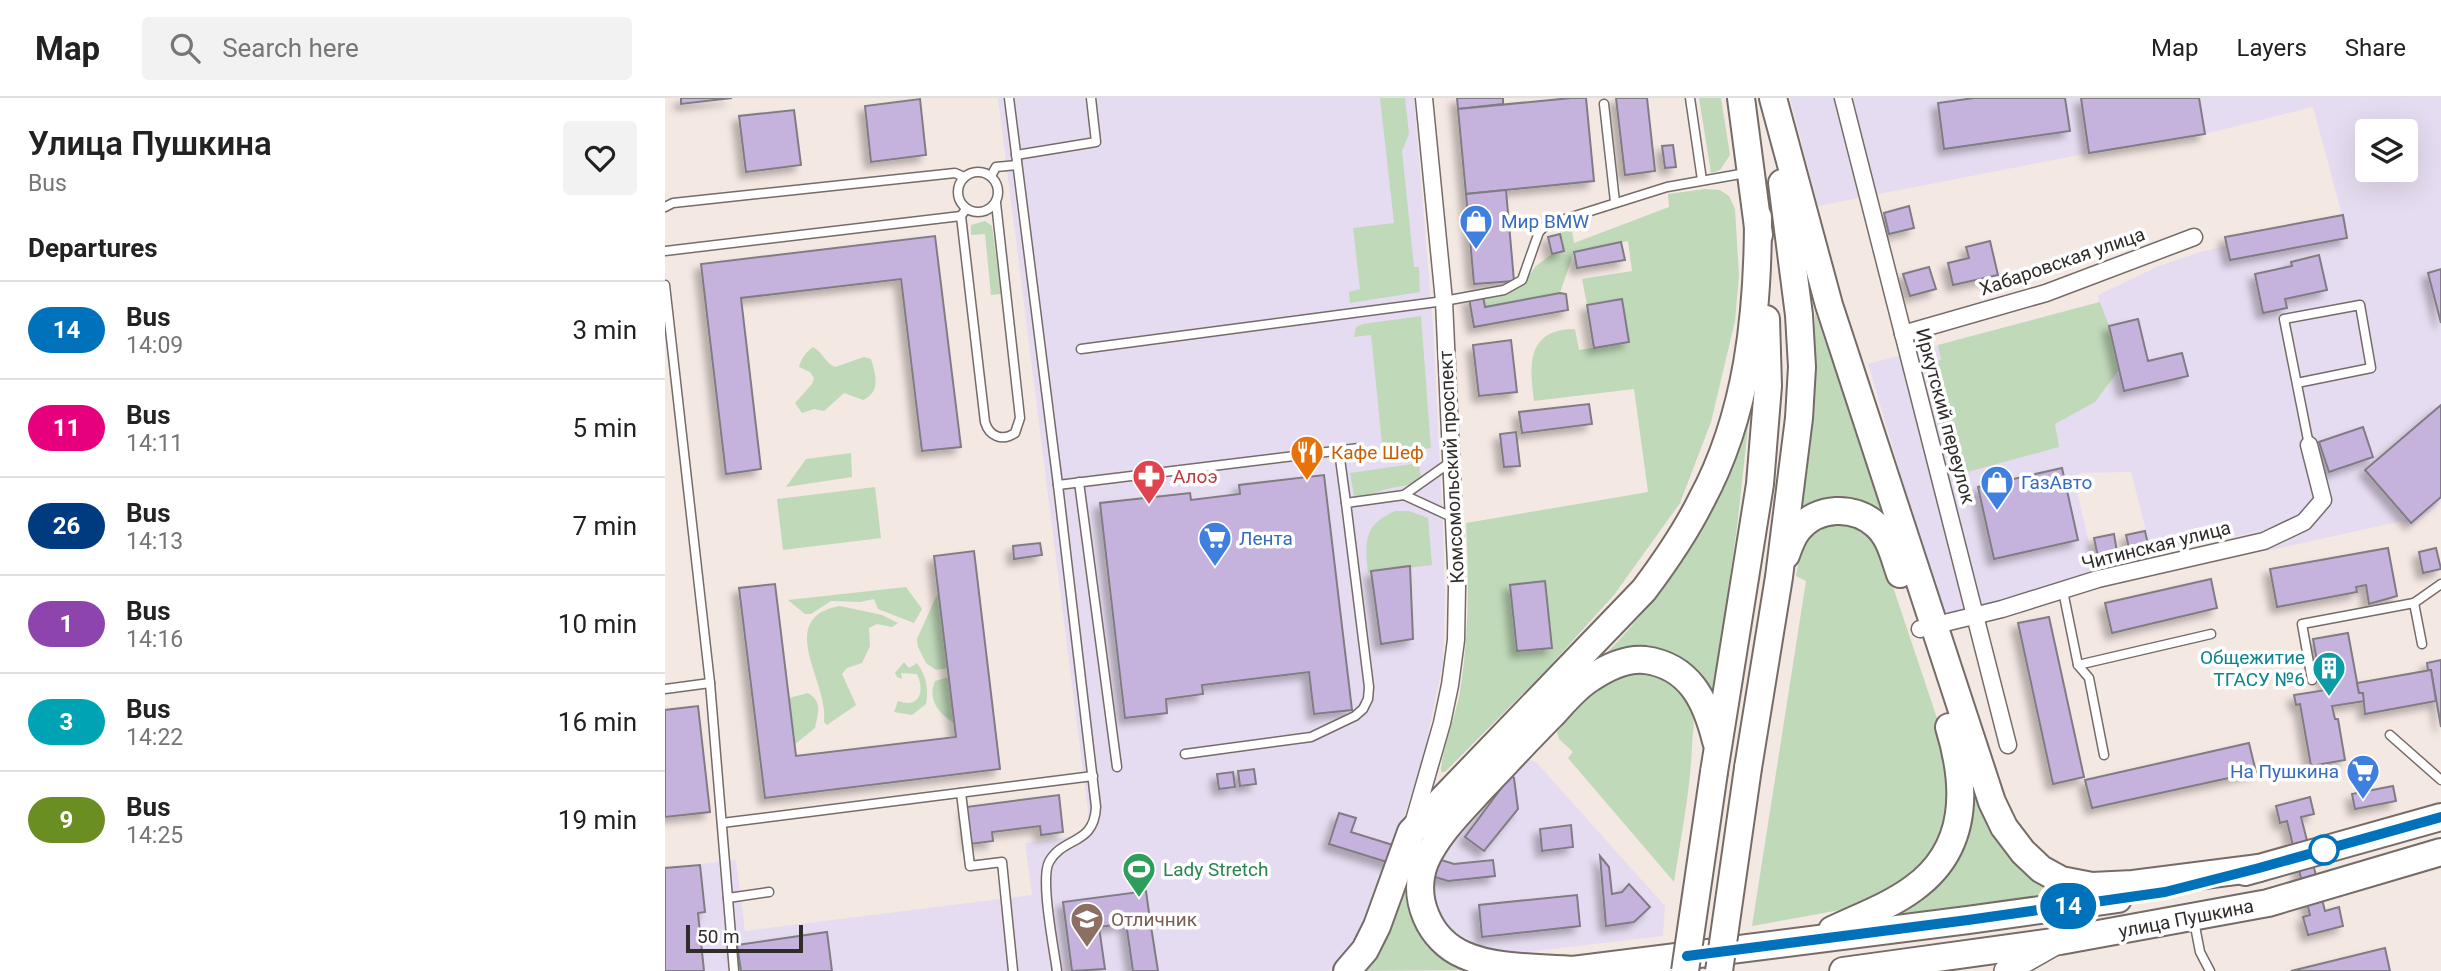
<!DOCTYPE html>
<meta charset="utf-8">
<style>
body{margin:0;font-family:Roboto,sans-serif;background:#f2f2f2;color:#222;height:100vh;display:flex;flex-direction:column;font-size:26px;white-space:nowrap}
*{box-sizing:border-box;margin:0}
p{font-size:23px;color:#767676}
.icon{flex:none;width:38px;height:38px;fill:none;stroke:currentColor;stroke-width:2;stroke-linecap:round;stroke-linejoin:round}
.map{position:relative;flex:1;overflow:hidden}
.details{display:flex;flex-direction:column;background:#fff;width:665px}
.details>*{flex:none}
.badge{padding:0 14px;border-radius:23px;font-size:24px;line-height:46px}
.buttons{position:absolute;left:1690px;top:21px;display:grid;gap:14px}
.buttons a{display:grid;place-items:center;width:63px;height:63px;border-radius:7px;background:#fff;box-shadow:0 7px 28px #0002;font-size:35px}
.scale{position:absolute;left:21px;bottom:18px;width:117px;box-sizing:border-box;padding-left:7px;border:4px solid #302c2a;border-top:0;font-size:19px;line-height:24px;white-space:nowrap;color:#302c2a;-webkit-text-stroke:5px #fff;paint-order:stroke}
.map>.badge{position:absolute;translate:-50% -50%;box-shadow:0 0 0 4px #fff}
h2{padding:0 28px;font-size:26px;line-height:63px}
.round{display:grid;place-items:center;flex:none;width:74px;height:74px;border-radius:7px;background:#f2f2f2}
.headline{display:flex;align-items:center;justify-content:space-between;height:119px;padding:0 28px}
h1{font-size:33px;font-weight:600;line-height:52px}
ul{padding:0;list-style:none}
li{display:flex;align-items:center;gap:21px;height:98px;padding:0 28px;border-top:2px solid #e0e0e0}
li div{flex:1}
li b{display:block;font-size:26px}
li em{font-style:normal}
li .badge{min-width:77px;font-weight:700;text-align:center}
header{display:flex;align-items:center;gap:42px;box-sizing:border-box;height:98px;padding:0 35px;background:#fff;border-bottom:2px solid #e0e0e0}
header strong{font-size:33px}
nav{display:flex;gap:38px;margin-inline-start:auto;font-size:24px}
.search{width:490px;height:63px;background:#f2f2f2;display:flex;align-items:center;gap:18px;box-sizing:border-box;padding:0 24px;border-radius:7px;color:#767676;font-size:26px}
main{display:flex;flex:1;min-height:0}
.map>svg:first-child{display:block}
.commercial{fill:#e6dcf1;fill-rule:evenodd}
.green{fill:#c0d9b9}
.building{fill:#c6b3dd;stroke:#807c84;stroke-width:2;filter:url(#shadow)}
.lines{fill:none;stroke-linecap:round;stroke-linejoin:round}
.lane-casing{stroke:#756b67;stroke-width:11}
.street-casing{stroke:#756b67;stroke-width:19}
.secondary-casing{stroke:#756b67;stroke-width:26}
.primary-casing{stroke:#756b67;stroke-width:30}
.lane{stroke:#fff;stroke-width:8}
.street{stroke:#fff;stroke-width:16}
.secondary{stroke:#fff;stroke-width:23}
.primary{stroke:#fff;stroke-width:26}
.primary-bridge-casing{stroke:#756b67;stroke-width:30;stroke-linecap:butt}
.primary-bridge{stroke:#fff;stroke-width:26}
.line-casing{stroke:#fff;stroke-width:16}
.line{stroke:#0072bc;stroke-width:10}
.stop-dot{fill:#fff;stroke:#0072bc;stroke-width:3.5}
.labels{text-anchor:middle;stroke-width:7;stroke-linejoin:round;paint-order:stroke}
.shop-label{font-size:19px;fill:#366cbe;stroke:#fff;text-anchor:start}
.street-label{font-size:19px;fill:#302c2a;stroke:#fff}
.food-label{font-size:19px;fill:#c56008;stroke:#fff;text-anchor:start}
.health-label{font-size:19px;fill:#be3a42;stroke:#fff;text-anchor:start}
.culture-label{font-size:19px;fill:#0d838f;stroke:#fff;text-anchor:end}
.leisure-label{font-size:19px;fill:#27864d;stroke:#fff;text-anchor:start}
.education-label{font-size:19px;fill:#785e54;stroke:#fff;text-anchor:start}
</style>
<header>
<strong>Map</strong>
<div class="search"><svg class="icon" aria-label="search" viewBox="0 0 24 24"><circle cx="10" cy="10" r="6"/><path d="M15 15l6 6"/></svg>Search here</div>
<nav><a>Map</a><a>Layers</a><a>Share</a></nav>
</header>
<main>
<section class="details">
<div class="headline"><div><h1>Улица Пушкина</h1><p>Bus</p></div><a class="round"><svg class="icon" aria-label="heart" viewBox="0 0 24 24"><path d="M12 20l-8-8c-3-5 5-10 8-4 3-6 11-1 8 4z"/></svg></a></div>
<h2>Departures</h2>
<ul>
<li><span class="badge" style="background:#0072bc;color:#fff">14</span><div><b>Bus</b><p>14:09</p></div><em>3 min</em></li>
<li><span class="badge" style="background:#e6007e;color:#fff">11</span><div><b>Bus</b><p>14:11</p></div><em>5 min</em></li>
<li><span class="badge" style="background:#003b80;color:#fff">26</span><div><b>Bus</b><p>14:13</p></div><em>7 min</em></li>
<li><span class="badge" style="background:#8e44ad;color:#fff">1</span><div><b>Bus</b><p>14:16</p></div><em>10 min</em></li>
<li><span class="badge" style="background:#00a3b4;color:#fff">3</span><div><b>Bus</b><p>14:22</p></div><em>16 min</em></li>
<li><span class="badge" style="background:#6b8e23;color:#fff">9</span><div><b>Bus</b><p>14:25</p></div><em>19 min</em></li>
</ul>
</section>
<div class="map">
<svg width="1776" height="873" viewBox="0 0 1776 873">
<defs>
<filter id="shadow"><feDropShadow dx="-6" dy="6" stdDeviation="3.5" flood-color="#0004"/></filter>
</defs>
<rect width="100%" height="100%" fill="#f4e8e3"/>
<g class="commercial">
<path d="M333,0H749L768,227L778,431L780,498L778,564L758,661L713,798L682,859L663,873H0V770L71,762L80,833L367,797L360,745L409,738L419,731L424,722Z"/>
<path d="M1125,0H1776V404L1747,429L1737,423L1602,453L1596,433L1487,456L1466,374L1415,375L1409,381L1431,474L1335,505L1277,516L1203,266L1434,204L1433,197L1494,168L1535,154L1561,148L1560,139L1677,117L1648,9L1540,36L1424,55L1153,108ZM1703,33H1741V72H1703Z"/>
<path d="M862,661L871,664L1000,808L998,838L861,854H825L799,849L771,824L763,787L773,754Z"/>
</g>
<g class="green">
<path d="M715,0H740L744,36L737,53L749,169H754L755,194L685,205L684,194L695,191L688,130L729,125Z"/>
<path d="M1034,0H1056L1065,57L1055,72L1046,75Z"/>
<path d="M1040,91L1055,92L1064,98L1070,111L1074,178L1070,223L1046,324L1015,405L949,497L882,571L780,674H776C776,653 791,617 795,594C804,537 804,482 801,425L983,394L969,291L869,303C864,266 862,231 910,231L914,252L963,244L957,202L922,207L917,181L967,173L963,143L909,154L895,195L820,209L818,198L844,193L857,187L871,168L887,156L898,153L895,136L906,128L909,145L1004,109L1003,96Z"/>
<path d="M320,123L327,128L336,196L326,197L320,136L306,137V127Z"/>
<path d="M1435,204L1444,228L1454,272L1430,304L1390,326L1394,349L1299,375L1295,370L1286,372L1257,266L1276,262L1273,247Z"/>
<path d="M1150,214L1224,429L1134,421C1144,352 1150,284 1150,214Z"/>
<path d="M756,218L766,350L718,356L706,237L689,239L691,229L698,226Z"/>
<path d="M148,249C158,254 160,265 170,269L199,259L206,261C211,277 216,294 198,302L179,295L159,313L149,311L137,315L130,305L147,286L149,280L145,274L134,269C136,261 141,254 148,249Z"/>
<path d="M1084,320L1073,421L1049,595L1043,586L1018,563L935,562C1004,492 1055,415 1084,320Z"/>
<path d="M186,355L187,379L121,389L141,361Z"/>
<path d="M754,365L756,381C744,389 732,388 718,392C709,395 701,399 692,402L689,398L685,375Z"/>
<path d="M210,389L216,440L118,452L112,401Z"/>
<path d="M730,413H744L763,420L767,467L703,475C700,444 698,427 730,413Z"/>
<path d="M1179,426L1194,427L1208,442L1224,477L1283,653L1282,712L1275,741L1261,769L1235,789L1192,809L1087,828L1141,483L1131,478C1136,445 1144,430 1179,426Z"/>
<path d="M241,489L257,511L249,525L213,511L209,501L195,504L166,503L146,516H140L123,502Z"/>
<path d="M274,492L283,570L271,572L261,565L253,549L252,541Z"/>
<path d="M175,508L217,517L233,525L227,529L212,526L204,530L205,548L197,565L182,570L177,576L191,607L162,627L159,624C165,585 108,520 175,508Z"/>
<path d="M239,564L244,570L252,565C261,577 264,592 261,606L247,617L229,614L233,603C255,611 260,593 252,576L236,575L237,581L232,579L230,575Z"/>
<path d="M978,574C1001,578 1024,590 1028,616C1030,626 1027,639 1027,649C1025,694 1016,739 1009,784L903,660L908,654L894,641L892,634C923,600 930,582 978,574Z"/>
<path d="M284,579L289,625C274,616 262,601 270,583Z"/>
<path d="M143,595C158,604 153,615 150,630L129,647L124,600Z"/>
<path d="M1313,699L1403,796L1227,817L1305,701Z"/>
<path d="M744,771L746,790L811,872L698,873Z"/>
</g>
<g class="building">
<path d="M16,0H67L16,6Z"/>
<path d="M792,0H838V6L793,11Z"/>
<path d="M906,0H921L929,83L801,96L793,11Z"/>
<path d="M951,0H982L990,73L960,77Z"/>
<path d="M1309,0H1400L1405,33L1279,51L1273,5Z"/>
<path d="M1416,0H1534L1540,36L1424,55Z"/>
<path d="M255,1L261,57L206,64L200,8Z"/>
<path d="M129,12L136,67L81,74L74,18Z"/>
<path d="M1008,47L1011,69L1000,70L997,48Z"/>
<path d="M841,92L849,183L809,186L801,96Z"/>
<path d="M1244,108L1249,130L1224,136L1219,115Z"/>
<path d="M1678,117L1682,140L1565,162L1560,139Z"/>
<path d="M895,136L899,153L887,156L883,139Z"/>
<path d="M270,138L296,349L257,353L236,181L76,200L96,371L61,376L36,166Z"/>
<path d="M1325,143L1333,177L1288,187L1283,165L1304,160L1301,149Z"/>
<path d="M956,144L960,162L912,170L909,154Z"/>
<path d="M1654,157L1662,192L1620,201L1622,210L1598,215L1590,176L1627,168L1626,164Z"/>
<path d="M1264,169L1271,191L1245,198L1238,176Z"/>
<path d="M1776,171V225L1763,175Z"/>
<path d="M895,195L901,196L903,212L809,229L804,200L818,198L820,209Z"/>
<path d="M957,201L964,244L929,250L922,207Z"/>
<path d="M1473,221L1483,263L1517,255L1523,278L1459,293L1444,228Z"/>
<path d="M846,242L852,294L814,298L808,247Z"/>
<path d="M924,306L927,326L857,335L854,314Z"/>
<path d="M1776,307V399L1746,425L1700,372Z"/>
<path d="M1698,329L1708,359L1664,374L1654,344Z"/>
<path d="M851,334L855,368L839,369L835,336Z"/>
<path d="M1397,370L1413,442L1329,461L1313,389Z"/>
<path d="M659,377L687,612L649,616L644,574L537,587L538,596L501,601L502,615L460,620L435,405L525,395L526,402L575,396L574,387Z"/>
<path d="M1480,433L1485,455L1466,459L1461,437Z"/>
<path d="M1449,436L1453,460L1434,464L1429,440Z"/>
<path d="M375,445L377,457L349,461L348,448Z"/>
<path d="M1723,450L1732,498L1704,506L1701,487L1691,489L1692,494L1612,509L1605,471Z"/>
<path d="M1771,450L1776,471L1758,475L1754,454Z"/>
<path d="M309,453L335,671L100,700L74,490L110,486L131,658L291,639L269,458Z"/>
<path d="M745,468L748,541L716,546L706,473Z"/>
<path d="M1546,481L1552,510L1447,535L1440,505Z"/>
<path d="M880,483L887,550L852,553L845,487Z"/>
<path d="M1384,519L1419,679L1388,686L1353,525Z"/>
<path d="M1683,535L1694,595H1698L1700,603L1667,608L1670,621H1673L1680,662L1646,668L1635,606L1631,607L1629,597L1661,592L1659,579L1655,580L1648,541Z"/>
<path d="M1776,562V629L1766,572H1763L1762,565Z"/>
<path d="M1766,572L1771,603L1700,616L1698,595H1694L1692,585Z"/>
<path d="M33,608L45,714L0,719V612Z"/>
<path d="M1584,645L1591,674L1427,710L1420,682Z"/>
<path d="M589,671L591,686L575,688L573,673Z"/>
<path d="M568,674L570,689L554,691L552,676Z"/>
<path d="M846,677L849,680L853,711L819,753L800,739Z"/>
<path d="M1728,688L1731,703L1690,711L1687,696Z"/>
<path d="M394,697L398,734L376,737L375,728L327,734L328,743L305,746L301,709Z"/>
<path d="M1645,699L1649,716L1636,719L1660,813L1674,809L1678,828L1643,837L1638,819L1645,817L1622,723L1615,725L1611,708Z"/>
<path d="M674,715L691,720L686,734L789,766L828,762L830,778L783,783L664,746Z"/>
<path d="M906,727L908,749L877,753L875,731Z"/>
<path d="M935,758L944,769L947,796L957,794L964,786L985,809L969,824L941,828Z"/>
<path d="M35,767L40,814L33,815L39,873H0V770Z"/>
<path d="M481,793L485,822L434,829L440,871L407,873L398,804Z"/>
<path d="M912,797L915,828L817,839L814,807Z"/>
<path d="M485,822L493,873H468L461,825Z"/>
<path d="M162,834L167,873H76L72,847Z"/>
<path d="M1720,850L1725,873H1626Z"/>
</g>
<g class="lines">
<defs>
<g id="lane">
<path d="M344,0L393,387L431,709C429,748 398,738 384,764C375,781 389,851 392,873"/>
<path d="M1025,0L1037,82"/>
<path d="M939,6L950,104"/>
<path d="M351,57L431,44L426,0"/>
<circle cx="313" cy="94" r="20"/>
<path d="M326,78L331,69L352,67"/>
<path d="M0,109L8,105L290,75L299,79"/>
<path d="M301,111L296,118L320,324C324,338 337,344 350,335L355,320L331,105"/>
<path d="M0,153L296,118"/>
<path d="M0,187L45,585L69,873"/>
<path d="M416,251L779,203L839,192L857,182L874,134L881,127L1002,89L1081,75"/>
<path d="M1632,285L1706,270L1695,207L1619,221L1644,347"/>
<path d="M674,353L681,405"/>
<path d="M414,384L452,669"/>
<path d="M393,387L694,350"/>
<path d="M739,397L789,420"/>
<path d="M1398,493L1413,567L1424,580L1439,657"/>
<path d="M1749,505L1757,546"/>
<path d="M1413,567L1546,536"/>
<path d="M1647,582L1637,526L1749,505L1776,486"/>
<path d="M0,591L45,585"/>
<path d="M1725,637L1776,682"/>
<path d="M520,656L646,639L690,618L698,611L703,601L704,589L681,405L739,397L787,363"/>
<path d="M296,695L305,768L337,764L348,873"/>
<path d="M57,725L428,678"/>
<path d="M63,800L104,794"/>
<path d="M1529,823L1535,854L1545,873"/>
</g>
<g id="street">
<path d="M1178,0L1343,647"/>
<path d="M1238,236L1381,195L1529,139"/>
<path d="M1255,531L1337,511L1433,481L1599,443L1639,424L1658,402L1644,347"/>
<path d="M748,726L777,625L785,587L791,542L792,489L779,203L759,0"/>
</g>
<path id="secondary" d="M1341,873L1387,847"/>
<g id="primary">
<path d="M1076,0L1094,137"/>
<path d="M1108,0L1164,207L1327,704L1339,729L1358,754L1376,771L1396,782L1427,788L1468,786L1594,770"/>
<path d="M1121,457C1124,449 1127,439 1133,432C1152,408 1189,407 1211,427C1225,439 1229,459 1235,476"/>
<path d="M1083,670L1114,479L1134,320L1137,269L1134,217L1117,85"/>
<path d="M1049,674L1095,386L1103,288L1101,221"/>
<path d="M1580,774L1776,719"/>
<path d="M1167,832C1194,819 1225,808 1249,790C1304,750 1302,688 1284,629"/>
<path d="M909,872C875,869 830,871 799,857C764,842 746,800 760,764C772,736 797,712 818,689C841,665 864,640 888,616C899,604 911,589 926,580C941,570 961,560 980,562C1025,568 1041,603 1051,643"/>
<path d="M682,873L700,852L712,828L746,734L979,492C1000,464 1020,435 1036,403C1083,316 1093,216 1093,119"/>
<path d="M900,873L1303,822L1453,801"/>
<path d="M1178,873L1395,843L1603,805L1776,754"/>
</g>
</defs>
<use href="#lane" class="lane-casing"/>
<use href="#street" class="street-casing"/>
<use href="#secondary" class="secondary-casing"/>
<use href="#primary" class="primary-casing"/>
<use href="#lane" class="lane"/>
<use href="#street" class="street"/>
<use href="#secondary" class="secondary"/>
<use href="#primary" class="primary"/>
<defs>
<g id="primary-bridge">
<path d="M1020,873L1049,674"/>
<path d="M1054,873L1083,670"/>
</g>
</defs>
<use href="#primary-bridge" class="primary-bridge-casing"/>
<use href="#primary-bridge" class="primary-bridge"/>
</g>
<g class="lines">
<defs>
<path id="line" d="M1022,858L1303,822L1500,794L1594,770L1776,719"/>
</defs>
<use href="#line" class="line-casing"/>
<use href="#line" class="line"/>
</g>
<defs>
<symbol id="shop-pin" viewBox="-11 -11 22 30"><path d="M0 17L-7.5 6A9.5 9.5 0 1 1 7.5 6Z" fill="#3f7fe0" stroke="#fff"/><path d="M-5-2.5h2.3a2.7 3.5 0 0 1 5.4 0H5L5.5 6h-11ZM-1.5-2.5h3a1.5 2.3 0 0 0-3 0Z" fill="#fff"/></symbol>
<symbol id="restaurant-pin" viewBox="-11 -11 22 30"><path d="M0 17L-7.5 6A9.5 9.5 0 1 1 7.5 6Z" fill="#e8710a" stroke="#fff"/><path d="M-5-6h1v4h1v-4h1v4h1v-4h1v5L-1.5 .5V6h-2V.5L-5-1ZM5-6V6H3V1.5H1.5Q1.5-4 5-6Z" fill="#fff"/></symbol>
<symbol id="pharmacy-pin" viewBox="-11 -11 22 30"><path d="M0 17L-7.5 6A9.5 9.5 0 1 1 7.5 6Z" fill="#e0444e" stroke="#fff"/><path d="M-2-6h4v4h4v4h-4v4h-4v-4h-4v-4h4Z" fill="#fff"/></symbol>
<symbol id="supermarket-pin" viewBox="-11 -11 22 30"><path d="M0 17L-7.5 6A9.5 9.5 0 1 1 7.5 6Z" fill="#3f7fe0" stroke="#fff"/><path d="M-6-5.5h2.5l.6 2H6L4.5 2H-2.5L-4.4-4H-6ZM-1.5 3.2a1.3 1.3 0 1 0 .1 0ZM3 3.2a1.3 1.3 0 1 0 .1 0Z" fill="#fff"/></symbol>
<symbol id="building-pin" viewBox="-11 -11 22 30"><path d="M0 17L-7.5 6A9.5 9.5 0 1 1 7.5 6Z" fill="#0f9aa8" stroke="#fff"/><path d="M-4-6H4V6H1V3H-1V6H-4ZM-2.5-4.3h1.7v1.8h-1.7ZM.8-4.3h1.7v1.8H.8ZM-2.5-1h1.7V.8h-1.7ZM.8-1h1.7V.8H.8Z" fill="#fff"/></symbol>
<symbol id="stadium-pin" viewBox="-11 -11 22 30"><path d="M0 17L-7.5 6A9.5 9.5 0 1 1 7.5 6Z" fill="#2e9e5b" stroke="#fff"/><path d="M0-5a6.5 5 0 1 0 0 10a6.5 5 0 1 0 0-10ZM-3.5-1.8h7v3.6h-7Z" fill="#fff"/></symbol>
<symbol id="school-pin" viewBox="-11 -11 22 30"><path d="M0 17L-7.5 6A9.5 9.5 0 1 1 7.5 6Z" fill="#8d6e63" stroke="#fff"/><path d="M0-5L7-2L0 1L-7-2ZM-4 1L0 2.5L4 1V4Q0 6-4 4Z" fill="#fff"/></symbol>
</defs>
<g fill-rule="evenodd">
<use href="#shop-pin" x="792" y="104" width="38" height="52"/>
<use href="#restaurant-pin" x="623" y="335" width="38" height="52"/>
<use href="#pharmacy-pin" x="465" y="359" width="38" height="52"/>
<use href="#shop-pin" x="1313" y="365" width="38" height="52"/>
<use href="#supermarket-pin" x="531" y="421" width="38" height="52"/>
<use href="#building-pin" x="1645" y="551" width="38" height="52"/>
<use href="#supermarket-pin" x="1679" y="654" width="38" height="52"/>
<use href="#stadium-pin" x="455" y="752" width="38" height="52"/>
<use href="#school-pin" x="403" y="802" width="38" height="52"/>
</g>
<circle class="stop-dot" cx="1659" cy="752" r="14"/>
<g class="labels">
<g class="shop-label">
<text x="836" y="130">Мир BMW</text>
<text x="1356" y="391">ГазАвто</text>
<text x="574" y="447">Лента</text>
<text x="1674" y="680" text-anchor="end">На Пушкина</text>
</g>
<g class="street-label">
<text transform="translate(1397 163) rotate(-19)" y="7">Хабаровская улица</text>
<text transform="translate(1281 318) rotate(75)" y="7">Иркутский переулок</text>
<text transform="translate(786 369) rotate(-93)" y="7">Комсомольский проспект</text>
<text transform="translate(1491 447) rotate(-14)" y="7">Читинская улица</text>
<text transform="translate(1521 820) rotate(-11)" y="7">улица Пушкина</text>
</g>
<g class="food-label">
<text x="666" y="361">Кафе Шеф</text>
</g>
<g class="health-label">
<text x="508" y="385">Алоэ</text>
</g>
<g class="culture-label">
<text x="1640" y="566">Общежитие<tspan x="1640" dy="22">ТГАСУ №6</tspan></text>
</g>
<g class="leisure-label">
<text x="498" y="778">Lady Stretch</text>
</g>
<g class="education-label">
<text x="446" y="828">Отличник</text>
</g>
</g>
</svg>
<div class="buttons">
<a><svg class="icon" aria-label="layers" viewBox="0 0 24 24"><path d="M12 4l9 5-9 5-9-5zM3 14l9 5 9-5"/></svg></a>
</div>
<div class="scale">50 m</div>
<b class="badge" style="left:1403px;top:808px;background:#0072bc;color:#fff">14</b>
</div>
</main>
